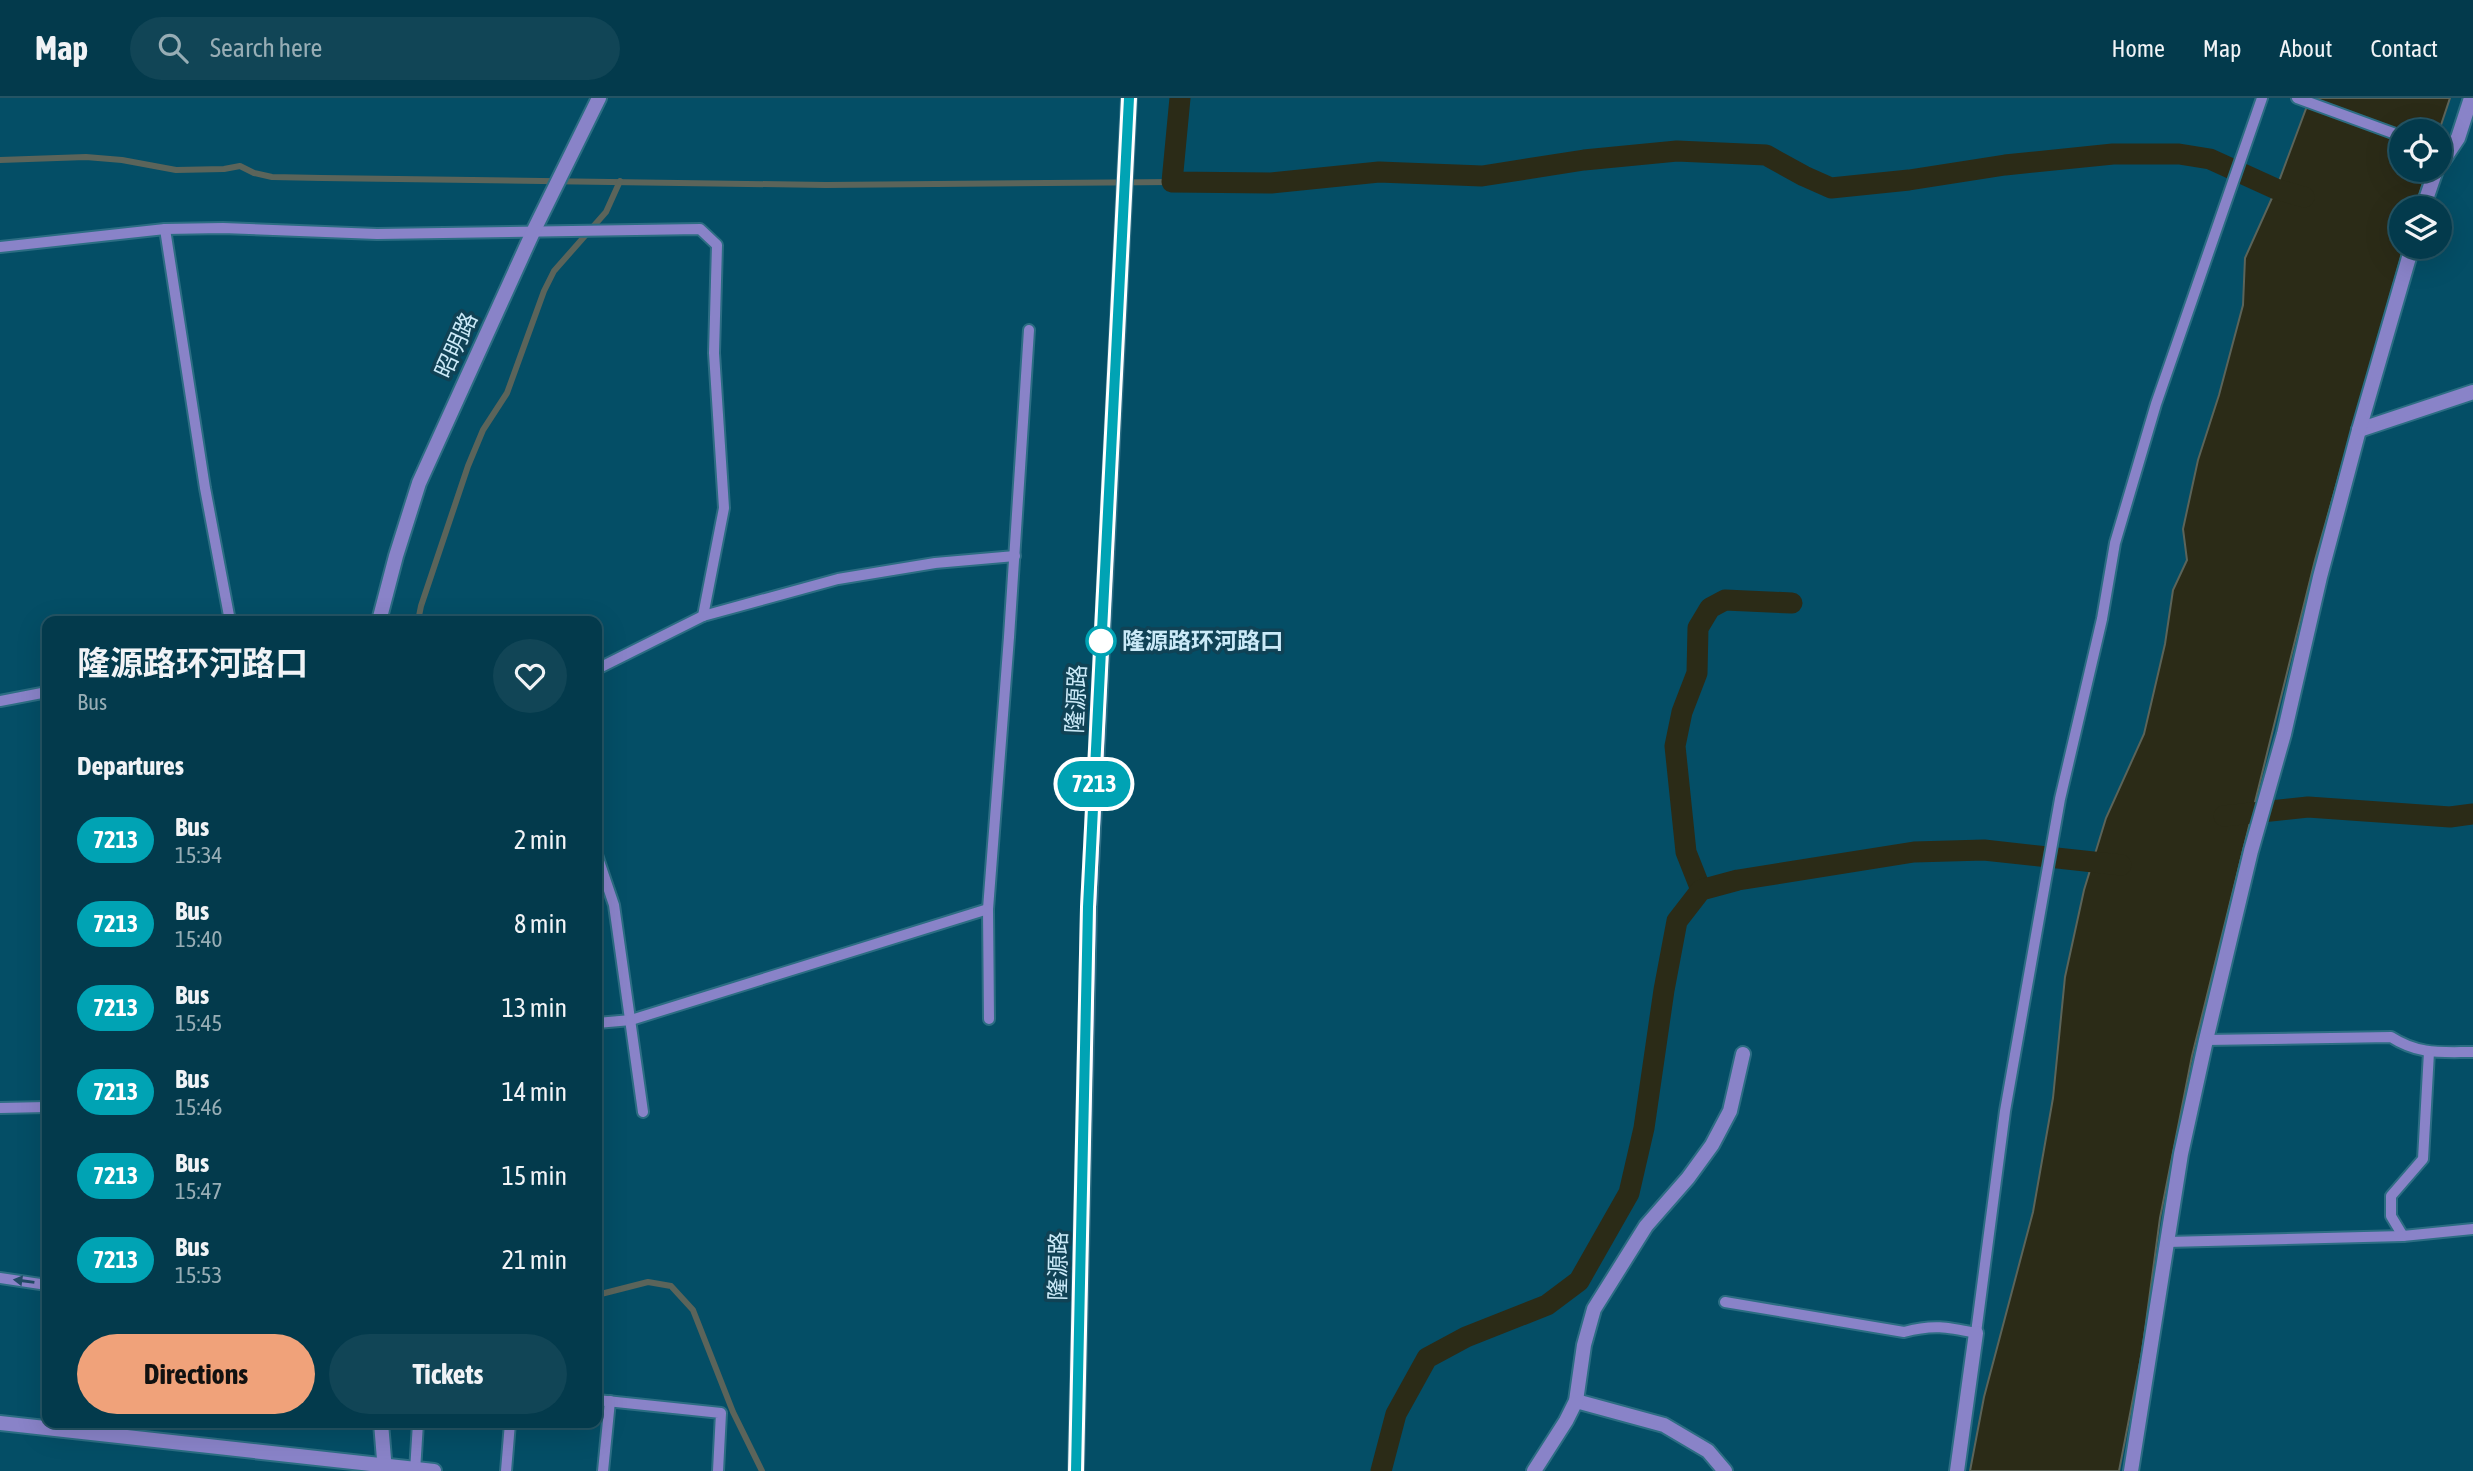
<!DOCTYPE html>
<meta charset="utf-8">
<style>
body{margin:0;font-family:"Asap Condensed","Noto Sans SC",sans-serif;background:#114556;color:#f1f3f6;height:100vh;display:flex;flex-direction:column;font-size:26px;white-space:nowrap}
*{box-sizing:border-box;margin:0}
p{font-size:23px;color:#97adb5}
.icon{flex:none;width:38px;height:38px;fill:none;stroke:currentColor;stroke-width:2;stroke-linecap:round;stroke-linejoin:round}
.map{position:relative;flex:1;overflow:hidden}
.panel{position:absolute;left:42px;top:518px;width:560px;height:812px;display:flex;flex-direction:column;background:#033a4c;border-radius:14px;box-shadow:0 7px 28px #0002,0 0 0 2px #245464}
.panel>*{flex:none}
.badge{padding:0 14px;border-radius:23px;font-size:24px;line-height:46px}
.tools{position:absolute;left:2389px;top:21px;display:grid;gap:14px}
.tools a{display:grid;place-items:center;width:63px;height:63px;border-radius:50%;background:#033a4c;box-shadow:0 7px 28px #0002,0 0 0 2px #245464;font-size:35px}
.map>.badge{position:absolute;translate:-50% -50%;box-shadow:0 0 0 4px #fff}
h2{padding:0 35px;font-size:26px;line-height:63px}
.round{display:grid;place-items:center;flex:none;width:74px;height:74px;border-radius:37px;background:#114556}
.head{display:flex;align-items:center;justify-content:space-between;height:119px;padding:0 35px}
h1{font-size:33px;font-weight:700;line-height:52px}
.cta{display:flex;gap:14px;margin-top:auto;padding:14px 35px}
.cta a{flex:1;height:80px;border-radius:42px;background:#f0a27a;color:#111;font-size:28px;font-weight:700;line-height:80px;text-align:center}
.cta a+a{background:#114556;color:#f1f3f6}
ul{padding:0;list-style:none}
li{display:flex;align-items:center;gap:21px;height:84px;padding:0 35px}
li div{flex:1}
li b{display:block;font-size:26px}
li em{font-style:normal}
li .badge{min-width:77px;font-weight:700;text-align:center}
header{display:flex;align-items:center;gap:42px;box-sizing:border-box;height:98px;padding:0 35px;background:#033a4c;border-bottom:2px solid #245464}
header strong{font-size:33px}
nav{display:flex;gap:38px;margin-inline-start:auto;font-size:24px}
.search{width:490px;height:63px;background:#114556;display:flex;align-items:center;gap:18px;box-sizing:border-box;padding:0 24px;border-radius:38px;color:#97adb5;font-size:26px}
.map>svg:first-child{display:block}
.water{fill:#2b2b17;stroke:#5b645a;stroke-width:2}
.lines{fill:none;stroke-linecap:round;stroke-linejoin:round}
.stream{stroke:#5b645a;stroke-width:6}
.canal{stroke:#2b2b17;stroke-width:21}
.service-casing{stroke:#2c6d83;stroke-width:14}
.minor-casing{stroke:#2c6d83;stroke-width:18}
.tertiary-casing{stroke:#2c6d83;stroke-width:18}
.secondary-casing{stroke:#2c6d83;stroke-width:18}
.service{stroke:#8983c8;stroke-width:10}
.minor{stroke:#8983c8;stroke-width:14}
.tertiary{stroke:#8983c8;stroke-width:14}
.secondary{stroke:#afa7fe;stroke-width:14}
.oneway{fill:#224c66}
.line-casing{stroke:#fff;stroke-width:16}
.line{stroke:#00a3b4;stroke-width:10}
.stop-dot{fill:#fff;stroke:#00a3b4;stroke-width:3.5}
.labels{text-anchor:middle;stroke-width:7;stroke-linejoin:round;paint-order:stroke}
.street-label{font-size:23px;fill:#cbeaf8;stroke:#104255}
.stop-label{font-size:23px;font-weight:bold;fill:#cbeaf8;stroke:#104255;text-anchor:start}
</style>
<header>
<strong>Map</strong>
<div class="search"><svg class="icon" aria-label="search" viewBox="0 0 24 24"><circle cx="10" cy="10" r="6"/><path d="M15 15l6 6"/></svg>Search here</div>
<nav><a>Home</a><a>Map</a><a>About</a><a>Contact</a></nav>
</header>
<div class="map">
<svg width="2473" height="1373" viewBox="0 0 2473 1373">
<rect width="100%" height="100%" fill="#044e66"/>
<path class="water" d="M2310,0H2450L2439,33H2401V72H2427L2415,110H2401V149H2404L2315,462L2192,958L2160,1120L2142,1254L2119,1373H1970L1984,1299L2033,1114L2053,1000L2065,879L2084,792L2106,720L2144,636L2165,546L2173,492L2187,462L2183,431L2198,362L2219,297L2243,207L2245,160L2276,91Z"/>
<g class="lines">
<g class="stream">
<path d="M0,62L86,59L122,62L176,72L224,71L240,68L254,75L272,79L322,80L826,87L1172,84"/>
<path d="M418,523L421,508L468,368L483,332L507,295L544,193L554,173L606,114L620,83"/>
<path d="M597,1197L648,1184L671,1188L693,1212L733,1314L762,1373"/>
</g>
<g class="canal">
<path d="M1180,0L1172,84L1271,85L1379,74L1482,78L1584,62L1677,53L1766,57L1804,78L1831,90L1909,82L2005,67L2113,56H2179L2210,61L2276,91L2304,99"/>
<path d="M2224,718L2308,709L2450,719L2473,716"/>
<path d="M1701,792L1686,754L1675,648L1682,614L1697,575L1698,530L1710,510L1725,502L1792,505"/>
<path d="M1381,1373L1396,1316L1427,1260L1466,1239L1547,1207L1579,1183L1629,1095L1644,1030L1664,892L1677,823L1701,792L1738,782L1914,754L1984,752L2121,767"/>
</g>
<defs>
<g id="service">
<path d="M2297,0L2401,38"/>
<path d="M165,131L205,390L230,523"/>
<path d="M0,149L165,131L223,130L377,136L700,131L717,147L714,255L724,410L703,518"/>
<path d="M597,571L703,518L838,481L935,465L1015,458"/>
<path d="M0,603L47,594"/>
<path d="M597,757L614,807L643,1014"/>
<path d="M989,921L988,811L1009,539L1029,232"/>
<path d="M597,925L631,922L988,811"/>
<path d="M2206,942L2391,939C2419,957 2441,954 2473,954"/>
<path d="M0,1010L47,1009"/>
<path d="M2403,1138L2391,1118V1098L2423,1061L2429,954"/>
<path d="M2167,1144L2403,1138L2473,1131"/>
<path d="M0,1180L47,1187"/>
<path d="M1725,1204L1904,1234C1933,1226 1947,1229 1976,1235L2005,1013L2060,701L2102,521L2115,445L2156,306L2262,0"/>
<path d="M597,1302L721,1315L718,1373"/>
<path d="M415,1373L418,1325"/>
<path d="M506,1373L510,1325"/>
<path d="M603,1373L610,1303"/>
</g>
<g id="minor">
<path d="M2440,67L2458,40L2471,0"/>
<path d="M2423,110L2436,72"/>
<path d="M2359,332L2473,294"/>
<path d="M379,523L396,458L419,385L533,134L599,0"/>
<path d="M1576,1303L1664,1327L1708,1353L1725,1373"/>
<path d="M381,1325L385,1373"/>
<path d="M1534,1373L1566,1323L1576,1303L1584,1247L1594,1211L1646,1128L1688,1080L1712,1047L1730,1013L1743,956"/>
<path d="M1957,1373L1976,1235"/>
<path d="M2131,1373L2181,1056L2206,942L2251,753L2284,636L2320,479L2359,332L2412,149"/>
</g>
<path id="tertiary" d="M0,1325L434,1373"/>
<path id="secondary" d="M1076,1373L1089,809L1129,0"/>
</defs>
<use href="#service" class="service-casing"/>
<use href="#minor" class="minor-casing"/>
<use href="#tertiary" class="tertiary-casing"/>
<use href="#secondary" class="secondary-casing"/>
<use href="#service" class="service"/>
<use href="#minor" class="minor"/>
<use href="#tertiary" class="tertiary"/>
<use href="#secondary" class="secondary"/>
</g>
<defs><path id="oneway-solid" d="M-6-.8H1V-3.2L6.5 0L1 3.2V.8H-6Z" transform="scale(1.75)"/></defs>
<use class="oneway" href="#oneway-solid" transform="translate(24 1183) rotate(-172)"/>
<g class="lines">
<defs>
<path id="line" d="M1076,1373L1088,809L1129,0"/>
</defs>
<use href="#line" class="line-casing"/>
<use href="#line" class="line"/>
</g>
<circle class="stop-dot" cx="1101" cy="543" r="14"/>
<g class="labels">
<g class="street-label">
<text transform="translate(456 247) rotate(-65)" y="8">昭明路</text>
<text transform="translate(1076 601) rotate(-87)" y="8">隆源路</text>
<text transform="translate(1058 1168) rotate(-89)" y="8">隆源路</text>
</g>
<g class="stop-label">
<text x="1122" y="551">隆源路环河路口</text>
</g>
</g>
</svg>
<div class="tools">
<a><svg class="icon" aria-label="locate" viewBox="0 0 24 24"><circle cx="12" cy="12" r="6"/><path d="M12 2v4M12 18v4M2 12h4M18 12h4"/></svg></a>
<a><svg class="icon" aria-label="layers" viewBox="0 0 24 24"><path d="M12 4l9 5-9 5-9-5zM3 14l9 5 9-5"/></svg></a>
</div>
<b class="badge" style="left:1094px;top:686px;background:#00a3b4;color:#fff">7213</b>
<section class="panel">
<div class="head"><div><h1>隆源路环河路口</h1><p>Bus</p></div><a class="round"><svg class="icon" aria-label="heart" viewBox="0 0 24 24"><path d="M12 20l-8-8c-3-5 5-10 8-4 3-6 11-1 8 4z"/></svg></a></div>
<h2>Departures</h2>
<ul>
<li><span class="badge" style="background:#00a3b4;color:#fff">7213</span><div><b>Bus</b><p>15:34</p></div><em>2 min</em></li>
<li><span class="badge" style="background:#00a3b4;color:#fff">7213</span><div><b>Bus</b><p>15:40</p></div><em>8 min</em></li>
<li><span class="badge" style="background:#00a3b4;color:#fff">7213</span><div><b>Bus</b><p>15:45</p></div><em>13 min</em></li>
<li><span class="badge" style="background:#00a3b4;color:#fff">7213</span><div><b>Bus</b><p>15:46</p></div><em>14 min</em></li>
<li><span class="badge" style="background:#00a3b4;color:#fff">7213</span><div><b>Bus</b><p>15:47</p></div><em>15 min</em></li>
<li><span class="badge" style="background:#00a3b4;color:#fff">7213</span><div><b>Bus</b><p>15:53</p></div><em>21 min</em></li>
</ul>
<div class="cta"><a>Directions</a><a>Tickets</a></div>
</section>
</div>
